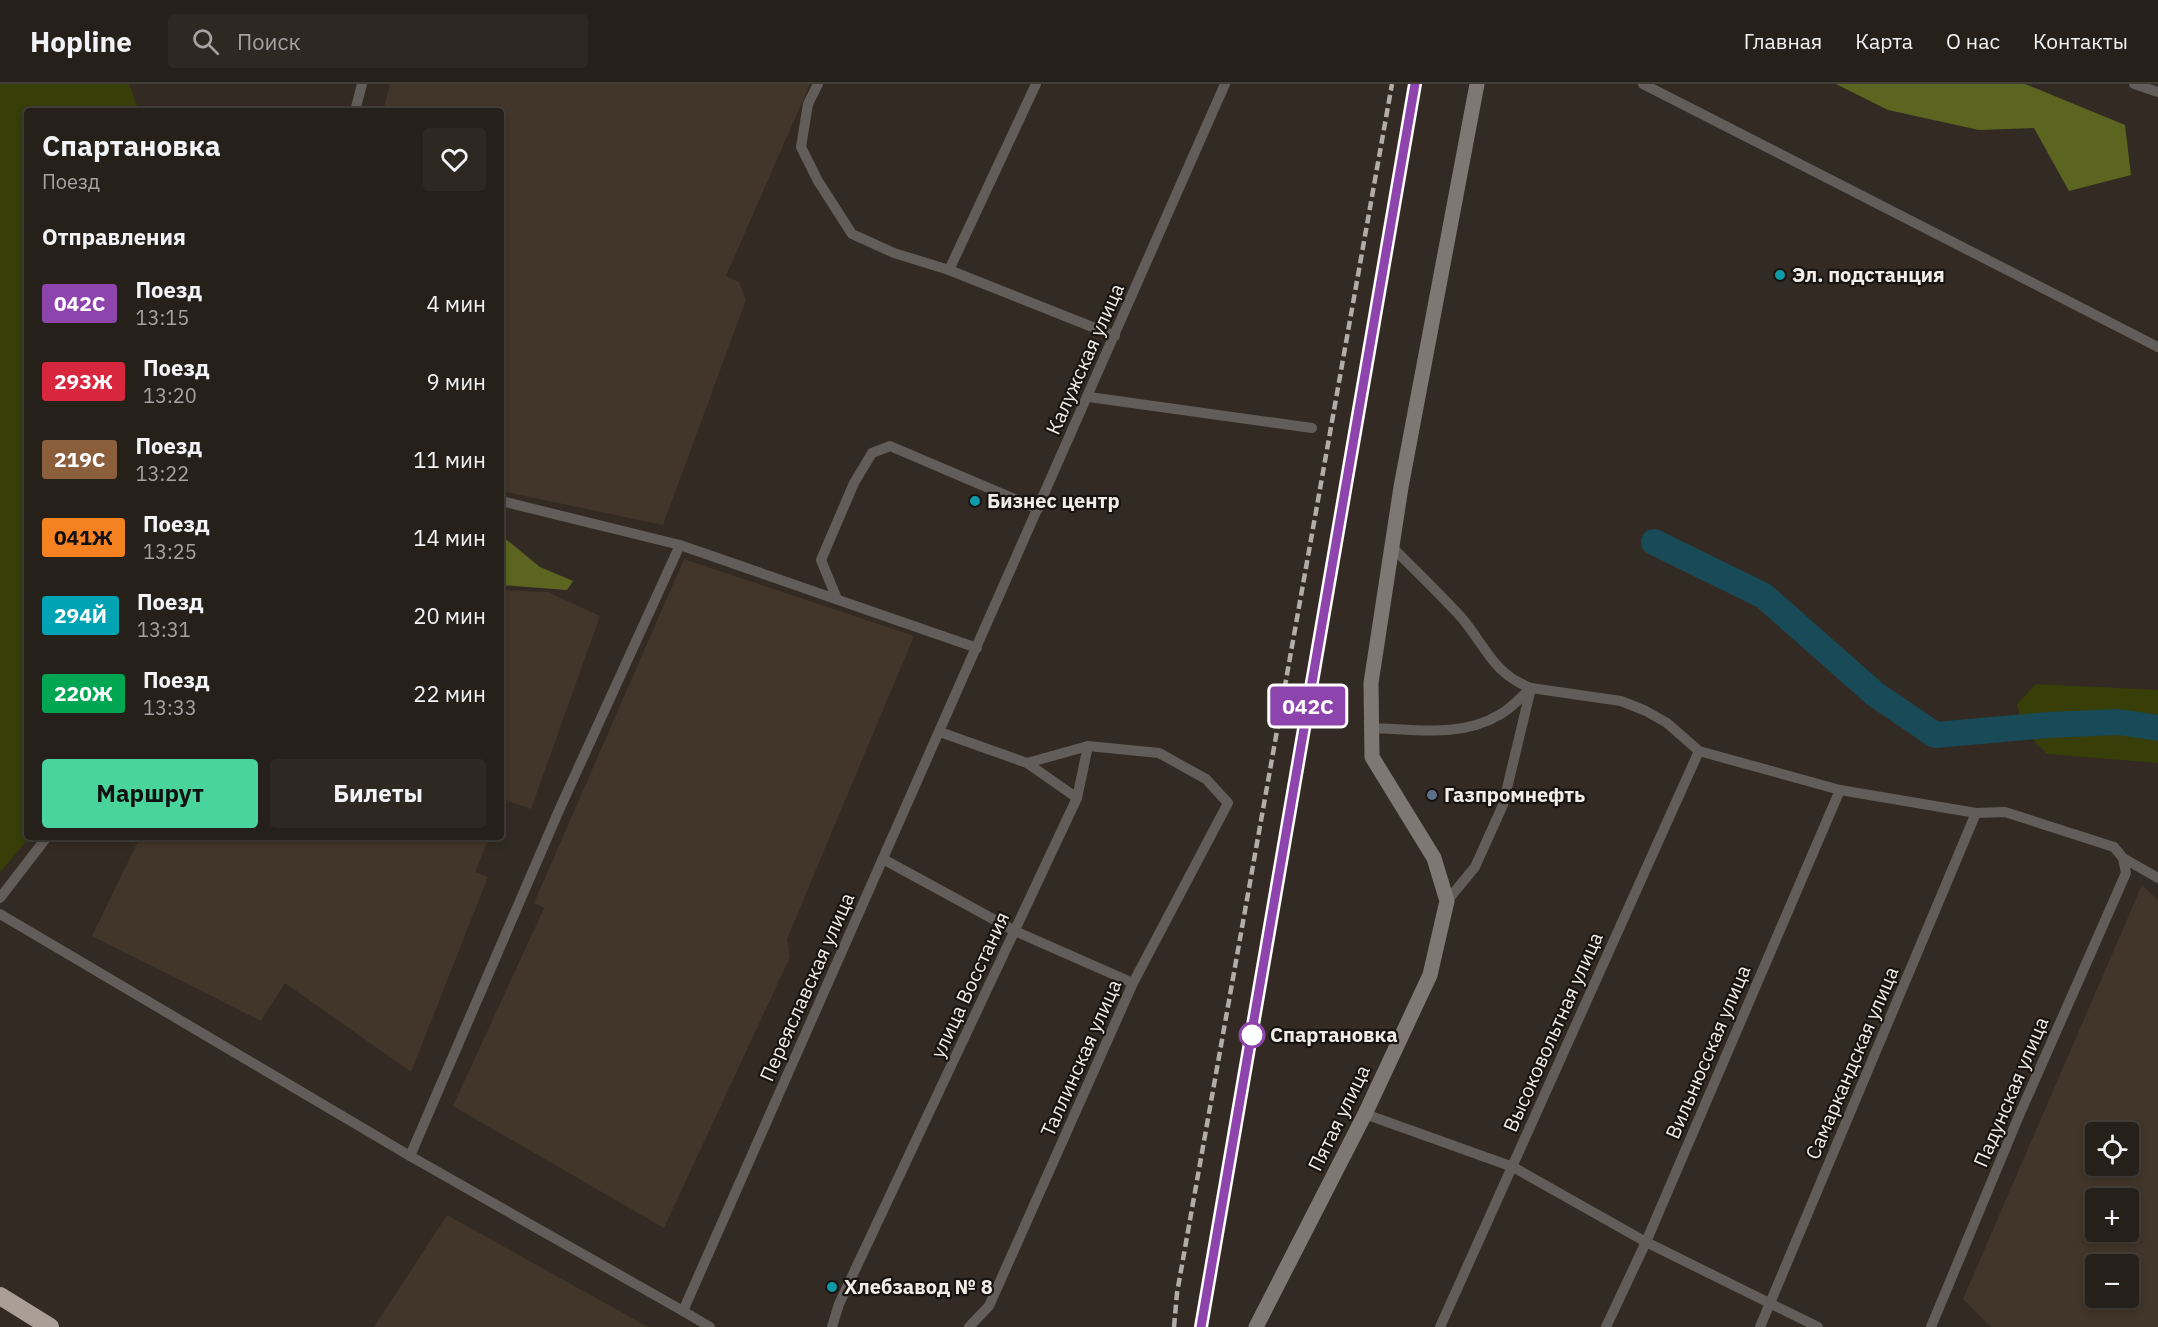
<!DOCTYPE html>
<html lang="ru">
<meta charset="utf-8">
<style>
body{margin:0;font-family:"IBM Plex Sans",sans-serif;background:#2e2823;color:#f1f3f6;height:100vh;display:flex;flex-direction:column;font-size:22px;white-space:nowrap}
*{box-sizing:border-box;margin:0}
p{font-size:20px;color:#a4a3a2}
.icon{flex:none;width:33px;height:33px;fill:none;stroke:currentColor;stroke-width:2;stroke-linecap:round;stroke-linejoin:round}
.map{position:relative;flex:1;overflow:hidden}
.panel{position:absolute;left:24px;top:24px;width:480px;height:732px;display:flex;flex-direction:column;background:#26201a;border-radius:6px;box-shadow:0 3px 9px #0003,0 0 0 2px #423e39}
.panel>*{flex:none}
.badge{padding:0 12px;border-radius:4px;font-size:21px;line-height:39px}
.tools{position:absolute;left:2085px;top:1038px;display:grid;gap:12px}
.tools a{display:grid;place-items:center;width:54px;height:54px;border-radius:6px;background:#26201a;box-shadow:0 3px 9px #0003,0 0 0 2px #423e39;font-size:30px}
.map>.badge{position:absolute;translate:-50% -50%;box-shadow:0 0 0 3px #fff}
h2{padding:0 18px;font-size:22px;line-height:54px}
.round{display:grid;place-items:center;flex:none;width:63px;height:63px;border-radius:6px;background:#2e2823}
.overview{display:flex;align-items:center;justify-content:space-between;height:102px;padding:0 18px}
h1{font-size:28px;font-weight:700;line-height:45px}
.button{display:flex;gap:12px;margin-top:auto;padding:12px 18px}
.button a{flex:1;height:69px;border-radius:6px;background:#49d49c;color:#111;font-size:24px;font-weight:700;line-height:69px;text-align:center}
.button a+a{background:#2e2823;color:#f1f3f6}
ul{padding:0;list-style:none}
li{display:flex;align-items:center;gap:18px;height:78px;padding:0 18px}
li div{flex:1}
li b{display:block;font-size:22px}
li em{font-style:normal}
li .badge{min-width:66px;font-weight:700;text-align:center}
header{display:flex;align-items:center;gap:36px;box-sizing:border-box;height:84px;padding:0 30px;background:#26201a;border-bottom:2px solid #423e39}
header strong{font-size:28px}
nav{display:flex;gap:33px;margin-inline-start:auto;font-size:21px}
.search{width:420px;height:54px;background:#2e2823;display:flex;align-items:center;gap:15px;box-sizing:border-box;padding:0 21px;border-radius:6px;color:#a4a3a2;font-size:22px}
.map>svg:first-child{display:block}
.built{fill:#423529;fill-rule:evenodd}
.green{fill:#373e08}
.forest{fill:#5b6520}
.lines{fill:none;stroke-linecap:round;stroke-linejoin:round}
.river{stroke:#194a57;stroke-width:26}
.street{stroke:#625d5a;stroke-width:10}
.secondary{stroke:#7f7773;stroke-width:15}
.highway{stroke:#ab9e97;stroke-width:18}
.rail{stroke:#b4ada7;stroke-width:4.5;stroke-dasharray:9 4.5;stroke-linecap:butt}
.line-casing{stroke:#fff;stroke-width:14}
.line{stroke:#8e44ad;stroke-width:9}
.culture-dot{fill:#0f9aa8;stroke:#181411;stroke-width:2}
.service-dot{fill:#5c6f8a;stroke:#181411;stroke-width:2}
.stop-dot{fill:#fff;stroke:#8e44ad;stroke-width:3}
.labels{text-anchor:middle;stroke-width:4.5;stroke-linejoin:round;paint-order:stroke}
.poi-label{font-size:20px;font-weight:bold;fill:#f2ece7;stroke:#181411;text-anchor:start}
.street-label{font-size:20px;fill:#f2ece7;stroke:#181411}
.stop-label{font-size:20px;font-weight:bold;fill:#f2ece7;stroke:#181411;text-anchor:start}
</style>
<header>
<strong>Hopline</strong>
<div class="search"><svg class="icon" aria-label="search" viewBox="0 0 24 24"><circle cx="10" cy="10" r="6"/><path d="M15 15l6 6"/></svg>Поиск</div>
<nav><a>Главная</a><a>Карта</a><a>О нас</a><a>Контакты</a></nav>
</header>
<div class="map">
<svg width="2158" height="1243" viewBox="0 0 2158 1243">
<rect width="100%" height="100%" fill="#332b23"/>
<g class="built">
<path d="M390,0H810L726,192L739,198L746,216L663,441L501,407V27H383Z"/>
<path d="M684,475L914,552L787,855L790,873L664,1144L453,1022L544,824L534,819Z"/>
<path d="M501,506L548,508L600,532L531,725L505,716L501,725Z"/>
<path d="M140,753H489L475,788L488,793L411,988L285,899L261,937L92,852Z"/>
<path d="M2142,801L2158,816V1243H1991L1963,1215ZM2096,1048H2128V1082H2096ZM2096,1114H2128V1148H2096ZM2096,1180H2128V1214H2096Z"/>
<path d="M447,1131L648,1243H374Z"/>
</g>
<g class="green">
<path d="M0,0H129L139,27H27V753H30L0,788Z"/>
<path d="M2036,600L2158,606V679L2047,670L2023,645L2017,620Z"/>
</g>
<g class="forest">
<path d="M1836,0H2025L2125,41L2131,91L2069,107L2034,44L1979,46L1888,26Z"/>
<path d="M501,451L540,483L573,497L567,506L501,501Z"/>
</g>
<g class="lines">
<path class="river" d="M1654,458L1764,512L1875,610L1935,651L2048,641L2118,638L2158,644"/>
<g class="street">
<path d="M818,0L808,20L801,63L818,97L852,150L894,169L949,186L1115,252"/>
<path d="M1643,0L2158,263"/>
<path d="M2134,0L2158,8"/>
<path d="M355,27L362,0"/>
<path d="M949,186L1036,0"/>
<path d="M1089,313L1312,344"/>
<path d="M501,417L680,461L977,564"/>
<path d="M1392,463C1415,486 1439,509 1461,533C1485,561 1493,590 1531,604L1503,721L1475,783L1447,817"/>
<path d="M837,515L821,476L854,399L872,369L890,362L1038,425"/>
<path d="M1371,644C1414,645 1461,654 1499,631C1511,625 1521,613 1531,604L1621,617L1646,627L1667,639L1699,667L1840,706L1976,729L2005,728L2114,763L2123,774L2126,789L2018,1034L1931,1243"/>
<path d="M1077,714L1088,662"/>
<path d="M2123,774L2158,794"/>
<path d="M883,775L1015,847L1133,899"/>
<path d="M0,814L47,753"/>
<path d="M0,830L410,1072L683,1227"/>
<path d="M1365,1030L1513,1083L1646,1158L1818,1243"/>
<path d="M410,1072L560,724L680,461"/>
<path d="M710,1243L683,1227L1225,0"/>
<path d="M832,1243L839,1220L1077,714L1027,679L940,648"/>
<path d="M969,1243L989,1222L1133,899L1228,719L1206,695L1159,669L1088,662L1027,679"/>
<path d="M1440,1243L1699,667"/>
<path d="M1606,1243L1646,1158L1840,706"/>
<path d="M1760,1243L1976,729"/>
</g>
<path class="secondary" d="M1256,1243L1365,1030L1430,891L1447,817L1434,774L1372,673L1371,599L1401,403L1477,0"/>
<path class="highway" d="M0,1212L50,1243"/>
<g class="rail">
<path d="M1174,1243L1177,1209L1392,0"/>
<path d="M1201,1243L1415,0"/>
</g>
</g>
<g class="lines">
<defs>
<path id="line" d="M1201,1243L1415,0"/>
</defs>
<use href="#line" class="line-casing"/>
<use href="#line" class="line"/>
</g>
<g class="culture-dot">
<circle cx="1780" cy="191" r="6"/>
<circle cx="975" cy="417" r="6"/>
<circle cx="832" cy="1203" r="6"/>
</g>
<circle class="service-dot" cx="1432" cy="711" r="6"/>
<circle class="stop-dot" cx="1252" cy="951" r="12"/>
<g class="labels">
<g class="poi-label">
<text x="1792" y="198">Эл. подстанция</text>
<text x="987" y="424">Бизнес центр</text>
<text x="1444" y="718">Газпромнефть</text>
<text x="844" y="1210">Хлебзавод № 8</text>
</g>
<g class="street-label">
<text transform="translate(1085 275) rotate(-66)" y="7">Калужская улица</text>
<text transform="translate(970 901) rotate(-65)" y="7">улица Восстания</text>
<text transform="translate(807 903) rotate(-66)" y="7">Переяславская улица</text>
<text transform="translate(1553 948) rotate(-66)" y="7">Высоковольтная улица</text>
<text transform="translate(1708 968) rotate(-67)" y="7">Вильнюсская улица</text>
<text transform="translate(1081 974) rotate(-66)" y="7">Таллинская улица</text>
<text transform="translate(1852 979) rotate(-67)" y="7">Самаркандская улица</text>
<text transform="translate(2011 1008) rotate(-67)" y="7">Падунская улица</text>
<text transform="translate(1339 1034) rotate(-64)" y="7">Пятая улица</text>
</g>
<g class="stop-label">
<text x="1270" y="958">Спартановка</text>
</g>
</g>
</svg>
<div class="tools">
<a><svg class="icon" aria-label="locate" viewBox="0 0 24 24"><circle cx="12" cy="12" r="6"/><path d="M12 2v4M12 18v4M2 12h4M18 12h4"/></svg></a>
<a>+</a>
<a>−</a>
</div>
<b class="badge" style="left:1308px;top:622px;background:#8e44ad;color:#fff">042С</b>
<section class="panel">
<div class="overview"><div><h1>Спартановка</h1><p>Поезд</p></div><a class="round"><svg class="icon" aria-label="heart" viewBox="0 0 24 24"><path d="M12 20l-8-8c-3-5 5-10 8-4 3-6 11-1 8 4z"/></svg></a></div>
<h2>Отправления</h2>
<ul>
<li><span class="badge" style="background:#8e44ad;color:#fff">042С</span><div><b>Поезд</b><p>13:15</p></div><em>4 мин</em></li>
<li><span class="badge" style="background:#d7263d;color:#fff">293Ж</span><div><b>Поезд</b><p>13:20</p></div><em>9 мин</em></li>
<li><span class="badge" style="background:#8b5e3c;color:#fff">219С</span><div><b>Поезд</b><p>13:22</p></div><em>11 мин</em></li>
<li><span class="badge" style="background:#f58220;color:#111">041Ж</span><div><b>Поезд</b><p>13:25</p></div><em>14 мин</em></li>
<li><span class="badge" style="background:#00a3b4;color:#fff">294Й</span><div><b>Поезд</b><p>13:31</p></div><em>20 мин</em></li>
<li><span class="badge" style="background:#00a651;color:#fff">220Ж</span><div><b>Поезд</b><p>13:33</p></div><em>22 мин</em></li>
</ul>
<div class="button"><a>Маршрут</a><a>Билеты</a></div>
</section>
</div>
